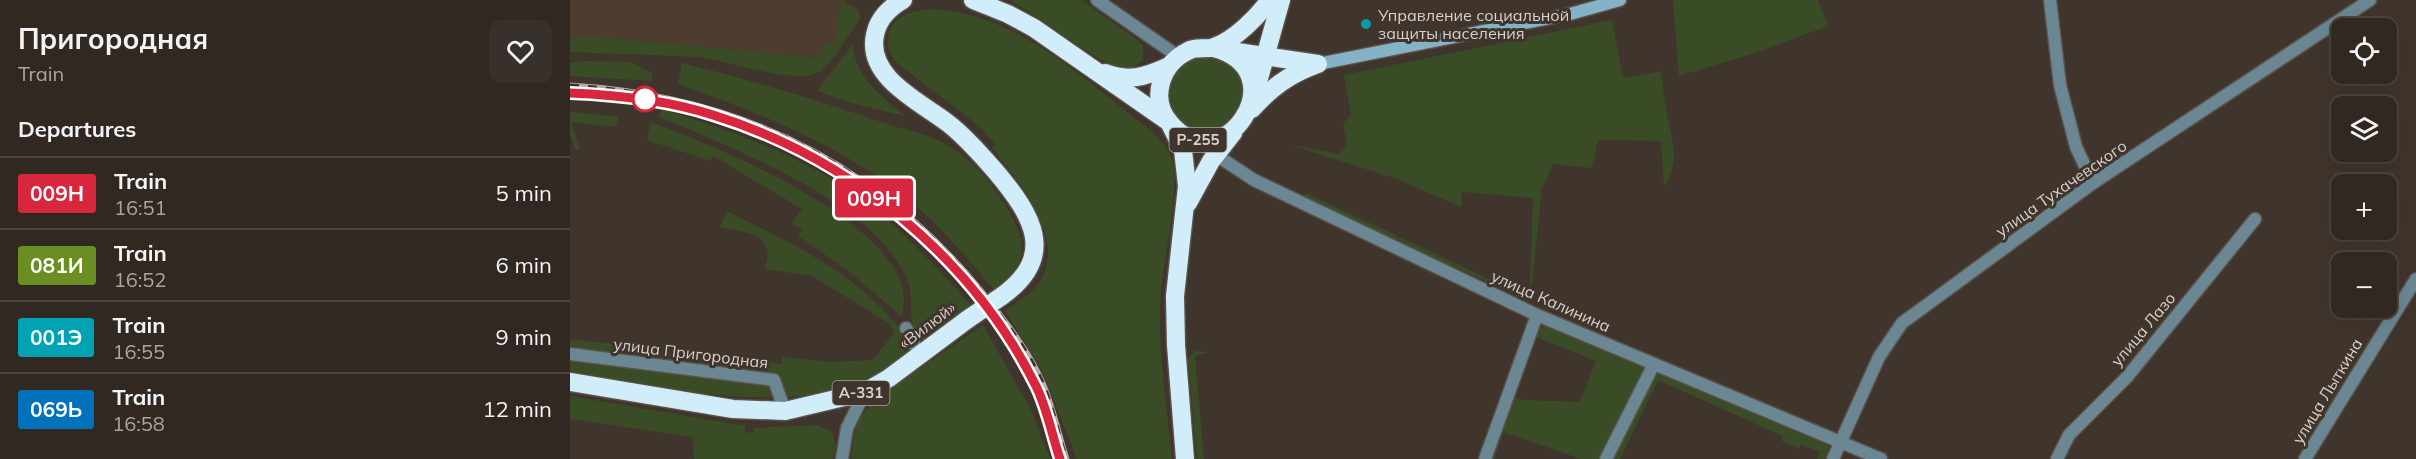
<!DOCTYPE html>
<meta charset="utf-8">
<style>
body{margin:0;font-family:Mulish,sans-serif;background:#38302a;color:#f1f3f6;height:100vh;display:flex;flex-direction:column;font-size:22px;white-space:nowrap}
*{box-sizing:border-box;margin:0}
p{font-size:20px;color:#a8a6a5}
.icon{flex:none;width:33px;height:33px;fill:none;stroke:currentColor;stroke-width:2;stroke-linecap:round;stroke-linejoin:round}
.map{position:relative;flex:1;overflow:hidden}
.drawer{display:flex;flex-direction:column;background:#302821;width:570px}
.drawer>*{flex:none}
.badge{padding:0 12px;border-radius:4px;font-size:21px;line-height:39px}
.fabs{position:absolute;left:1761px;top:18px;display:grid;gap:12px}
.fabs a{display:grid;place-items:center;width:66px;height:66px;border-radius:12px;background:#302821;box-shadow:0 6px 24px #0002,0 0 0 2px #4b443f;font-size:30px}
.map>.badge{position:absolute;translate:-50% -50%;box-shadow:0 0 0 3px #fff}
h2{padding:0 18px;font-size:22px;line-height:54px}
.round{display:grid;place-items:center;flex:none;width:63px;height:63px;border-radius:12px;background:#38302a}
.head{display:flex;align-items:center;justify-content:space-between;height:102px;padding:0 18px}
h1{font-size:28px;font-weight:700;line-height:45px}
ul{padding:0;list-style:none}
li{display:flex;align-items:center;gap:18px;height:72px;padding:0 18px;border-top:2px solid #4b443f}
li div{flex:1}
li b{display:block;font-size:22px}
li em{font-style:normal}
li .badge{min-width:66px;font-weight:700;text-align:center}
main{display:flex;flex:1;min-height:0}
.map>svg:first-child{display:block}
.built{fill:#4e3d2f}
.green{fill:#394c26;fill-rule:evenodd}
.lines{fill:none;stroke-linecap:round;stroke-linejoin:round}
.street-casing{stroke:#5c5149;stroke-width:15}
.secondary-casing{stroke:#5c5149;stroke-width:15}
.highway-casing{stroke:#5c5149;stroke-width:21}
.street{stroke:#6a8793;stroke-width:12}
.secondary{stroke:#84b3c7;stroke-width:12}
.highway{stroke:#d2edfa;stroke-width:18}
.rail-casing{stroke:#b3aaa4;stroke-width:5}
.rail{stroke:#40352c;stroke-width:3;stroke-dasharray:9;stroke-linecap:butt}
.highway-bridge-casing{stroke:#5c5149;stroke-width:21;stroke-linecap:butt}
.highway-bridge{stroke:#d2edfa;stroke-width:18}
.line-casing{stroke:#fff;stroke-width:14}
.line{stroke:#d7263d;stroke-width:9}
.culture-dot{fill:#0f9aa8;stroke:#40352c;stroke-width:2}
.stop-dot{fill:#fff;stroke:#d7263d;stroke-width:3}
.labels{text-anchor:middle;stroke-width:6;stroke-linejoin:round;paint-order:stroke}
.shield{fill:#40352c;stroke:#aba29c;stroke-width:1.5}
.shield-label{font-size:15px;font-weight:bold;fill:#d9d1cc}
.poi-label{font-size:16px;fill:#d9d1cc;stroke:#40352c;text-anchor:start}
.street-label{font-size:16px;fill:#d9d1cc;stroke:#40352c}
</style>
<main>
<section class="drawer">
<div class="head"><div><h1>Пригородная</h1><p>Train</p></div><a class="round"><svg class="icon" aria-label="heart" viewBox="0 0 24 24"><path d="M12 20l-8-8c-3-5 5-10 8-4 3-6 11-1 8 4z"/></svg></a></div>
<h2>Departures</h2>
<ul>
<li><span class="badge" style="background:#d7263d;color:#fff">009Н</span><div><b>Train</b><p>16:51</p></div><em>5 min</em></li>
<li><span class="badge" style="background:#6b8e23;color:#fff">081И</span><div><b>Train</b><p>16:52</p></div><em>6 min</em></li>
<li><span class="badge" style="background:#00a3b4;color:#fff">001Э</span><div><b>Train</b><p>16:55</p></div><em>9 min</em></li>
<li><span class="badge" style="background:#0072bc;color:#fff">069Ь</span><div><b>Train</b><p>16:58</p></div><em>12 min</em></li>
</ul>
</section>
<div class="map">
<svg width="1846" height="459" viewBox="0 0 1846 459">
<rect width="100%" height="100%" fill="#40352c"/>
<path class="built" d="M0,0H276L275,4L270,3L265,45L252,58L29,37H0Z"/>
<g class="green">
<path d="M439,0H511L568,40L573,46V60L560,70C519,62 478,20 439,0Z"/>
<path d="M1103,0H1248L1258,26L1185,53L1109,76Z"/>
<path d="M270,2L287,8L291,17L265,56L250,72L239,76L210,75L130,57L0,52V37H29L251,58L253,44L265,45Z"/>
<path d="M361,9C447,13 509,76 575,126C589,138 603,151 604,170C607,216 591,262 590,308C589,358 597,409 602,459H507L473,373L435,310C444,304 454,298 462,291C506,248 449,182 422,148L425,144L410,127L326,62C313,46 315,23 337,14C344,11 354,10 361,9Z"/>
<path d="M1042,20L1053,78L1091,71C1093,85 1094,99 1097,113C1102,144 1111,157 1094,187L1091,141L1028,140L1022,168L983,164L972,188L962,284L958,295L954,298L733,200L736,193L955,296L960,286L963,198L892,192L891,207L827,179L721,145L770,154L777,145L773,124L781,114L774,75Z"/>
<path d="M283,44C284,76 312,97 335,116L281,103L247,91Z"/>
<circle cx="636" cy="93" r="38"/>
<path d="M13,61L61,62L82,73V81L0,76V63Z"/>
<path d="M112,63C181,80 247,100 314,123C334,130 361,134 379,146C406,162 430,193 444,221C460,254 451,270 424,290C394,254 363,217 325,189C260,141 184,111 108,84Z"/>
<path d="M91,109C166,132 245,160 306,210C340,238 370,271 400,304L352,342C337,323 343,312 340,290C338,277 331,267 324,257C285,197 155,144 89,117Z"/>
<path d="M0,113L2,112L49,117L45,127L1,122L10,149H5L0,134Z"/>
<path d="M81,122C147,147 316,215 333,290C335,298 333,309 332,317L280,272L228,236L232,230L222,223L232,209L143,156L141,161L77,140Z"/>
<path d="M157,211C226,246 301,279 342,347C329,357 316,370 302,377C221,418 87,386 0,374V339L212,364V357L259,362L303,360L324,333L320,324L242,276L195,269C196,263 199,254 197,249C193,232 164,230 150,227Z"/>
<path d="M413,325L462,412L480,459H281L286,423L305,399Z"/>
<path d="M970,327H976L1075,368L1028,459H1011L933,432L924,459H920L965,331ZM966,337L1026,361L1010,402L953,400L945,397Z"/>
<path d="M625,351L639,352L625,356L634,459H627L618,358Z"/>
<path d="M1086,372L1260,446L1254,459H1247L1250,452L1231,444L1229,449L1212,441L1213,436L1088,380L1050,459H1042Z"/>
<path d="M0,396L176,426L175,432L183,433L184,428L246,425L262,432L266,447L262,459H124L123,437L0,419Z"/>
</g>
<g class="lines">
<defs>
<g id="street">
<path d="M527,0L609,57"/>
<path d="M1480,0L1490,85L1506,147L1523,183"/>
<path d="M640,151L684,180L967,315L1311,459"/>
<path d="M336,328L350,355"/>
<path d="M0,354L204,380L215,411"/>
<path d="M272,459L277,428L295,392"/>
<path d="M915,459L967,315"/>
<path d="M1036,459L1084,364"/>
<path d="M1263,459L1309,357L1332,323L1523,183L1800,0"/>
<path d="M1487,459L1499,435L1557,377L1685,219"/>
<path d="M1735,459L1846,279"/>
</g>
<path id="secondary" d="M748,64L1000,14L1050,0"/>
<g id="highway">
<path d="M333,0C319,8 308,19 305,35C296,78 351,102 379,124C397,138 412,156 427,173C462,215 488,256 432,296"/>
<path d="M403,0L438,14L464,28L599,122L613,150L617,186L605,296L606,345L615,459"/>
<path d="M644,48C729,71 653,185 600,123C579,99 591,64 618,51C626,46 637,50 644,47C665,40 687,17 700,0"/>
<path d="M654,50L748,64"/>
<path d="M535,73C558,82 575,77 597,67"/>
<path d="M685,93L711,0"/>
<path d="M682,109C701,88 718,75 745,65"/>
<path d="M618,203L641,161L663,133"/>
<path d="M0,382L163,409L215,411L295,392L319,378L398,319"/>
</g>
</defs>
<use href="#street" class="street-casing"/>
<use href="#secondary" class="secondary-casing"/>
<use href="#highway" class="highway-casing"/>
<use href="#street" class="street"/>
<use href="#secondary" class="secondary"/>
<use href="#highway" class="highway"/>
<defs>
<path id="rail" d="M0,85C166,95 304,160 411,290C434,319 460,351 474,385C484,409 489,435 497,459"/>
</defs>
<use href="#rail" class="rail-casing"/>
<use href="#rail" class="rail"/>
<defs>
<path id="highway-bridge" d="M398,319L432,296"/>
</defs>
<use href="#highway-bridge" class="highway-bridge-casing"/>
<use href="#highway-bridge" class="highway-bridge"/>
</g>
<g class="lines">
<defs>
<path id="line" d="M0,93C49,95 97,100 143,115C279,157 402,257 466,386C477,408 482,435 490,459"/>
</defs>
<use href="#line" class="line-casing"/>
<use href="#line" class="line"/>
</g>
<circle class="culture-dot" cx="796" cy="24" r="6"/>
<circle class="stop-dot" cx="75" cy="99" r="12"/>
<g class="labels">
<g class="shield">
<rect x="599.5" y="128" width="57" height="24" rx="4.5"/>
<rect x="262.5" y="381" width="57" height="24" rx="4.5"/>
</g>
<g class="shield-label">
<text x="628" y="145">Р-255</text>
<text x="291" y="398">А-331</text>
</g>
<g class="poi-label">
<text x="808" y="21">Управление социальной<tspan x="808" dy="18">защиты населения</tspan></text>
</g>
<g class="street-label">
<text transform="translate(1491 188) rotate(-35)" y="6">улица Тухачевского</text>
<text transform="translate(981 301) rotate(24)" y="6">улица Калинина</text>
<text transform="translate(357 325) rotate(-37)" y="6">«Вилюй»</text>
<text transform="translate(1573 329) rotate(-50)" y="6">улица Лазо</text>
<text transform="translate(121 353) rotate(7)" y="6">улица Пригородная</text>
<text transform="translate(1757 391) rotate(-59)" y="6">улица Лыткина</text>
</g>
</g>
</svg>
<div class="fabs">
<a><svg class="icon" aria-label="locate" viewBox="0 0 24 24"><circle cx="12" cy="12" r="6"/><path d="M12 2v4M12 18v4M2 12h4M18 12h4"/></svg></a>
<a><svg class="icon" aria-label="layers" viewBox="0 0 24 24"><path d="M12 4l9 5-9 5-9-5zM3 14l9 5 9-5"/></svg></a>
<a>+</a>
<a>−</a>
</div>
<b class="badge" style="left:304px;top:198px;background:#d7263d;color:#fff">009Н</b>
</div>
</main>
